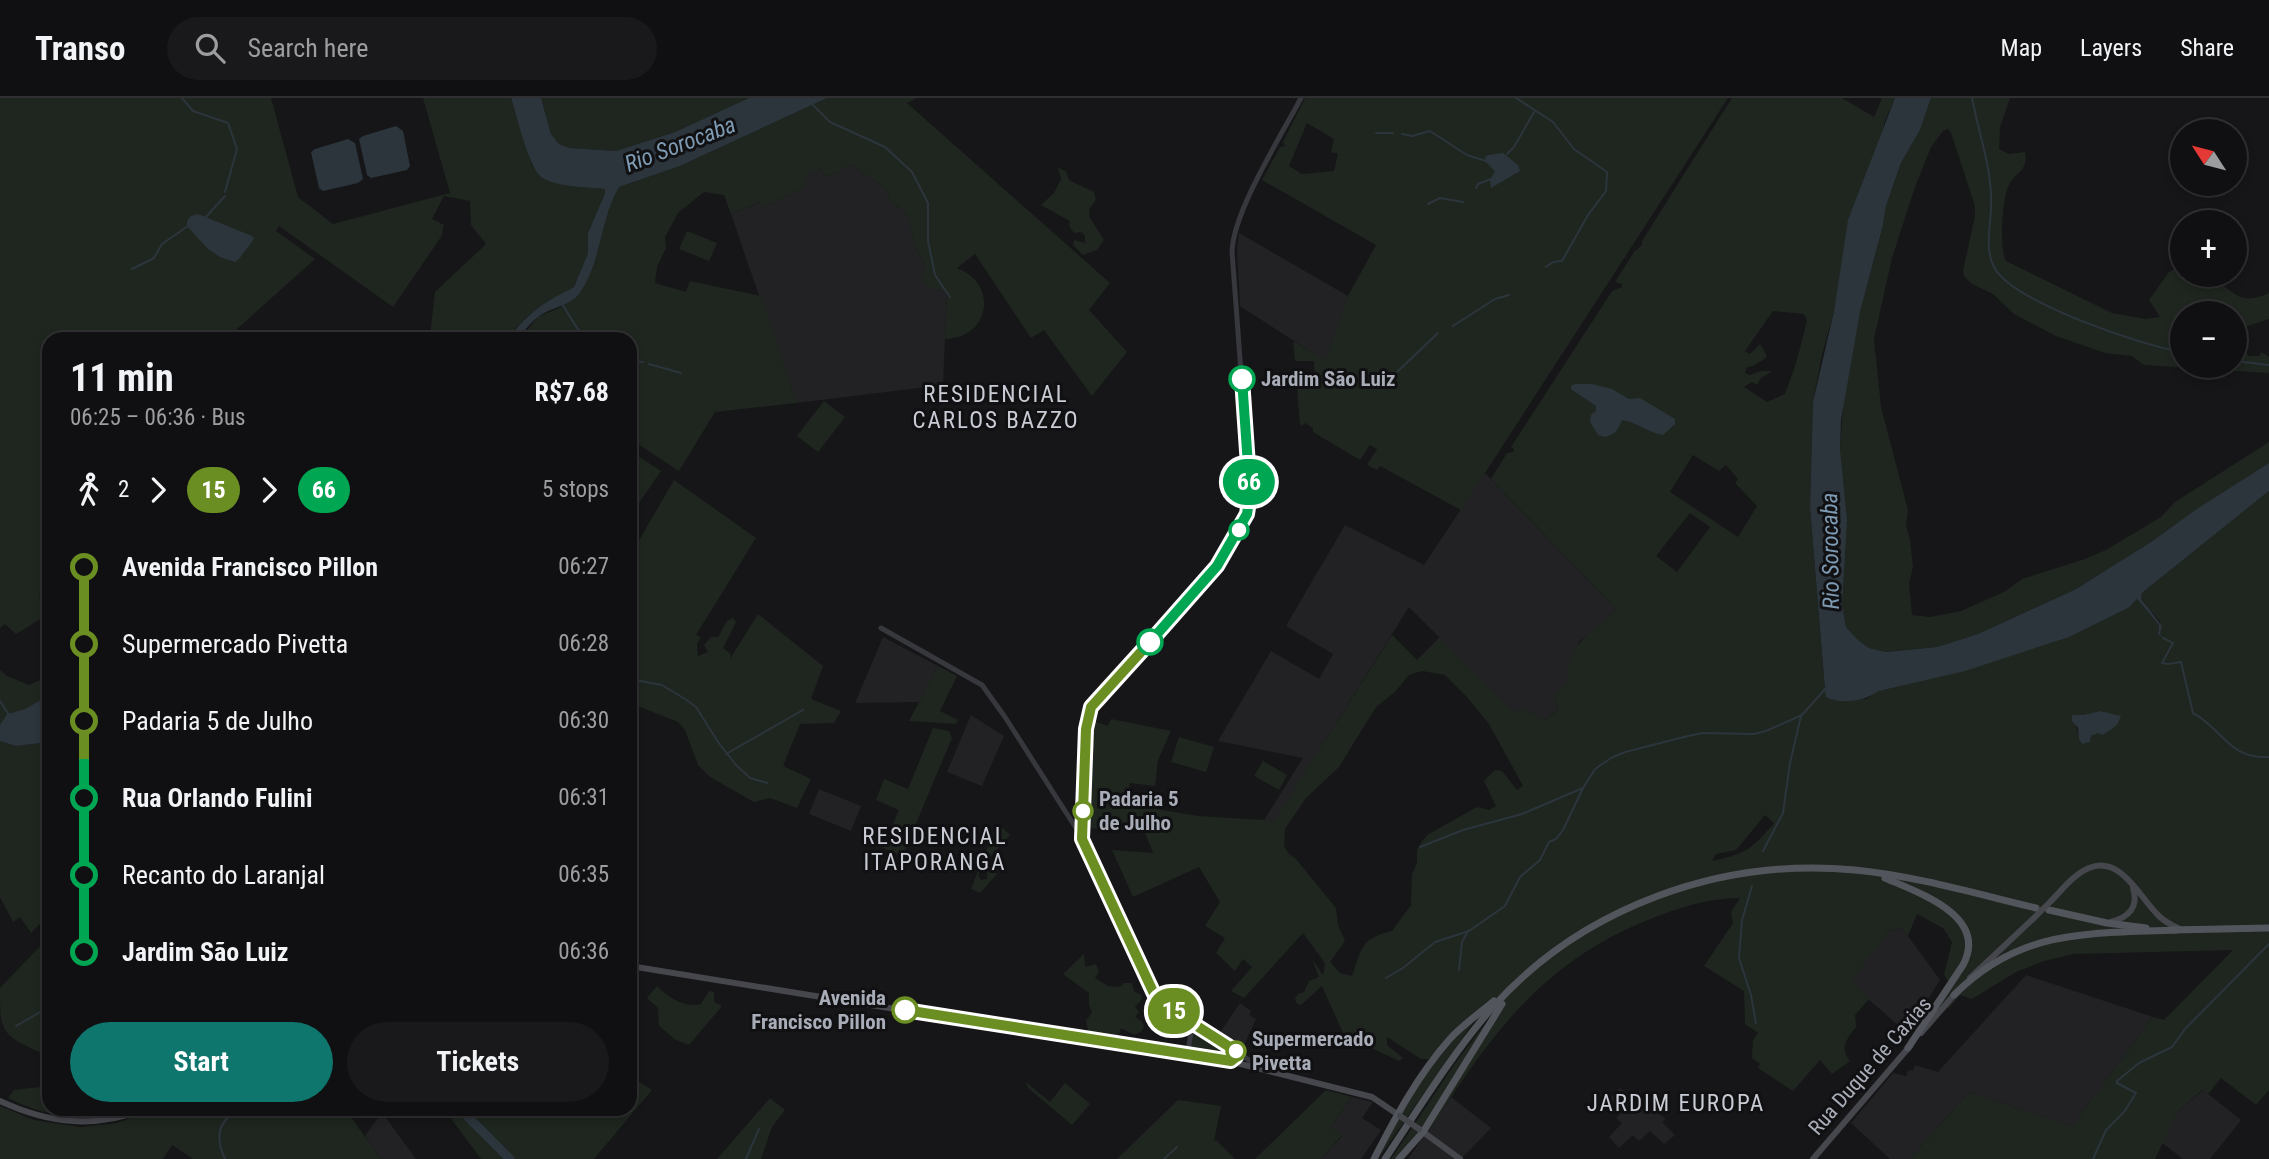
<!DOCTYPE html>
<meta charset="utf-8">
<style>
body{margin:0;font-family:"Roboto Condensed",sans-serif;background:#19191b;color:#f1f3f6;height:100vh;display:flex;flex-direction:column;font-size:26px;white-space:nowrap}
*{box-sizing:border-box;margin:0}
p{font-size:23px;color:#9c9d9f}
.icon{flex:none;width:38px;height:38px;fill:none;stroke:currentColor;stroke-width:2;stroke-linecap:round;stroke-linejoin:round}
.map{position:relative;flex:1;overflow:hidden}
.side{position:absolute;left:42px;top:234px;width:595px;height:784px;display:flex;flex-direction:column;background:#101012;border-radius:21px;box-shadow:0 4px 10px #0003,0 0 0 2px #303032}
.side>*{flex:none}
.badge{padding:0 14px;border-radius:23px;font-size:24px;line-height:46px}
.needle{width:46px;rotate:306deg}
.tools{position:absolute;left:2170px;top:21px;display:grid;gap:14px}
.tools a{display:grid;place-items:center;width:77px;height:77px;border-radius:50%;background:#101012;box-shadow:0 4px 10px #0003,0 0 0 2px #303032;font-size:35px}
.map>.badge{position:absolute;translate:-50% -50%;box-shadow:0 0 0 4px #fff}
.legs{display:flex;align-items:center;gap:10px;height:77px;padding:0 28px;font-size:23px}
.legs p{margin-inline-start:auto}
.headline{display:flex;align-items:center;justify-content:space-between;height:119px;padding:0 28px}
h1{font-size:38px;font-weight:700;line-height:52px}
.cta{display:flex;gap:14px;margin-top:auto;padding:14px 28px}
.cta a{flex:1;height:80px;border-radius:42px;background:#0f766e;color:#fff;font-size:28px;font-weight:700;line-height:80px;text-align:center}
.cta a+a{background:#19191b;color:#f1f3f6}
ul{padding:0 28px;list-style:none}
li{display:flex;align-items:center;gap:24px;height:77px;font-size:26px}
li i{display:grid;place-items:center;width:10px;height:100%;margin:0 9px;background:currentColor}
li i::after{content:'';width:18px;height:18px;margin:-9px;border:5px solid;border-radius:50%;background:#101012}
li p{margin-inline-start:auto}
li:first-child i{background:linear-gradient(#0000 50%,currentColor 0)}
li:last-child i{background:linear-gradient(currentColor 50%,#0000 0)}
header{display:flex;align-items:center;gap:42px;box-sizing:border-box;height:98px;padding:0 35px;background:#101012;border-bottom:2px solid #303032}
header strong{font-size:33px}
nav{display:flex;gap:38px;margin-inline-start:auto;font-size:24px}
.search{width:490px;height:63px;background:#19191b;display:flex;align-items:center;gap:18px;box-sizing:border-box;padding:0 24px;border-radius:38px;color:#9c9d9f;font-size:26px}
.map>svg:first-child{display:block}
.built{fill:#222225}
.green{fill:#1e261f;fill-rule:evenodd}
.water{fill:#2c353c}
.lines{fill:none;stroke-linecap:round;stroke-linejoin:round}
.stream{stroke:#2c353c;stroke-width:2}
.river{stroke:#2c353c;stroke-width:9}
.tertiary{stroke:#37383d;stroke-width:5}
.secondary{stroke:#45474d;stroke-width:6}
.primary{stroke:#53555c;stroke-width:7}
.secondary-bridge{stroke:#45474d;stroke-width:6}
.line-1-casing{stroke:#fff;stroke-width:16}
.line-2-casing{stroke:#fff;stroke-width:16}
.line-1{stroke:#6b8e23;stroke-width:10}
.line-2{stroke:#00a651;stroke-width:10}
.stop-2-dot{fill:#fff;stroke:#00a651;stroke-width:3.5}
.stop-1-dot{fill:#fff;stroke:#6b8e23;stroke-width:3.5}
.labels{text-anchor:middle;stroke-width:6;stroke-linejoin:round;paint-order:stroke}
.stop-label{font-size:21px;font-weight:bold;fill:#a8adb8;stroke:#111113;text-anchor:start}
.street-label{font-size:21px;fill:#a8adb8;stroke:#111113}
.water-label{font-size:23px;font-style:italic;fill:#7f9bb3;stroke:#111113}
.neighbourhood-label{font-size:23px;letter-spacing:2px;fill:#c9ccd4;stroke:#111113}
</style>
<header>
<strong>Transo</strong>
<div class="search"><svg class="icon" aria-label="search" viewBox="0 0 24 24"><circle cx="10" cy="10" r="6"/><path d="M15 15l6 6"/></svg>Search here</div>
<nav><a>Map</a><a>Layers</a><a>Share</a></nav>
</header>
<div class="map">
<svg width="2269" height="1061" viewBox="0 0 2269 1061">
<rect width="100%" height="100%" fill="#161618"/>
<g class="built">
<path d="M853,66L860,73L885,90L890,102L907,116L915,147L925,169L947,191L943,287L796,305L731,116L761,104L767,108L803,90L807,76L820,70L826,79Z"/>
<path d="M1239,135L1348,198L1325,263L1240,208L1237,152Z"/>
<path d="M1485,375L1617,512L1579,544L1569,585L1554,597L1558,612L1546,622L1526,612L1513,613L1409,509L1272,727L1264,722L1303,660L1218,643L1271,553L1319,581L1333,556L1286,528L1345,427L1424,467Z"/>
<path d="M883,539L938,568L919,604L855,605Z"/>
<path d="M971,617L1004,638L982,688L947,674Z"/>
<path d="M819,691L861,708L851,733L809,716Z"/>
<path d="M1902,830L1940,882L1907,935L1850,885L1889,833Z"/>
<path d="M2026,877L2153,919L2072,1028L1969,994L1910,1061H1890L1851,1025L1893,975L1906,978L1908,972L1913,973L1915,967L1938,974Z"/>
<path d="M1240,905L1251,913L1249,917L1256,921L1242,952L1219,936Z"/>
<path d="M1620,990L1666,1021L1662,1024L1675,1037L1664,1046L1650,1033L1639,1043L1633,1037L1619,1050L1609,1039L1622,1025L1616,1020L1619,1017L1606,1004Z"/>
<path d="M2203,992L2241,1022L2210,1061H2183L2161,1044L2177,1015Z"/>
<path d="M1352,999L1373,1004L1362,1020L1381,1032L1361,1061H1321L1342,1038L1330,1029Z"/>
<path d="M1451,999L1491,1030L1461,1061H1408Z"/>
<path d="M382,1014L399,1038L416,1061H381L365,1038Z"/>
</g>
<g class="green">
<path d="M0,0H271L298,99L333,126L450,95L423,0H511L532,67L556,85L605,91V95L588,135V155L574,189C543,204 528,215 507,241L435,242L430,238L435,194L486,146L471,127L470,103L444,98L432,121L444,127L441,139L393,209L279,128L276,133L315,161L226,241L49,242V495L39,499L45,513L44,519L16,536L5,526L0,530Z"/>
<path d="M541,0H749L675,34L616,53L570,50L559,46L551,36Z"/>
<path d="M827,0H917L907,5L1110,185L1089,212L1127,254L1092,298L1044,232L1031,240L975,156L957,170C999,186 990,240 945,241L947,192L931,191L923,182L925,169L915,147L907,116L890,102L885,90L860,73L853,66L826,79L820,70L808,76L803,90L767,108L760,104L731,116L724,97L704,94L678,115L665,139L666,150L657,169L655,185L686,194L690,183L761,198L796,305L715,314L679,373L630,341V242L601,241L591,233L582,241L519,242L538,219L563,208L598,152L601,131L611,103L619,89L680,68Z"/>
<path d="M1305,0H1728L1461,412L1380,368L1377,372L1367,367L1377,351L1370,347L1360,362L1313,334V330L1305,325L1302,328L1300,326L1296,280L1315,279L1314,263H1295L1293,243L1325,262L1348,198L1376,147L1262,82L1280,49L1285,48L1283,44ZM1307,25L1334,41L1331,54L1338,56L1334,73L1302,76L1289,68Z"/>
<path d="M1732,0H1842L1874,19L1882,0H1895L1885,23L1822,257L1813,304L1810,409L1825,591L1833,602L1867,601L1878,593L1901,588L2110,518L2130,509L2137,501L2159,527L2158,536H2160V523L2147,509L2140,497L2143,494L2269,393V992L2256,1007L2221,980L2208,996L2202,992L2177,1015L2155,1061H1910L1969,994L2072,1028L2153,919L2164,922L2233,852L2074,856L2044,863L2016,874L1972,901L1960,897L1949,910L1940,907L1951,887L1944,877L1952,844L1943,830L1917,816L1908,838L1901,830L1889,833L1851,884L1869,901L1855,917L1856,929C1847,941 1839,949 1850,963L1832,976L1820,962L1793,993L1758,970L1760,966L1752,960L1753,942L1758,935L1745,926L1744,893L1704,868L1733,825L1731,814L1740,800C1708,800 1678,810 1648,822C1541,865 1489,939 1430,1032L1427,1030L1502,908L1494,900L1429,961H1421L1387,939V947L1403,960L1399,963L1344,937L1322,888L1301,907L1296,905L1295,901L1298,896L1304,894L1309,883L1319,879L1312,861L1323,877L1325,865L1303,835L1244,900L1231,893L1252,869L1243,861L1235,873L1216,855L1225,840L1205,828L1220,804L1199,769L1133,799L1112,752L1153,755L1145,734L1086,730L1090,628L1091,622L1108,628L1111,621L1171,633L1158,662L1155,688L1130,685L1127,706L1198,718L1264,722L1272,726L1392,537L1417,562L1440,539L1513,613L1526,612L1546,622L1558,612L1554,597L1568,585C1564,549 1592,533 1617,512L1491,381L1507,355L1513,354L1514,351L1511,349L1612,193L1622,189V186L1615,184L1634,154L1642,147V143ZM1773,213L1804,216L1807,222C1801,248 1795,271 1785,296L1767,304L1744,289L1752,284L1757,287L1761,280L1773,273H1761L1750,277L1745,275L1747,269L1753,268L1766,260V256L1760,246L1750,256L1745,253ZM1693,357L1719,373L1726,367L1738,381L1735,385L1757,408L1738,439L1670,394ZM1690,415L1710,429L1677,474L1656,458ZM1422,573L1445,577L1467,599L1489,626L1523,688L1517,692L1502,673L1495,672L1484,683L1496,708L1489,712L1477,709L1429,736L1422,743L1417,752V765L1412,776L1411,807L1392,833C1360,841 1362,850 1352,878L1340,875L1330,864L1345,843L1338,827L1336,810L1296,761L1289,756L1284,748L1285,731L1306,700L1339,669L1376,609L1395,594L1409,577ZM2100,613L2108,632L2103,637L2098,634L2091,638L2090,644L2082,646L2072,617H2083ZM1765,717L1774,725C1752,751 1746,756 1712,763L1716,756L1736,752Z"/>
<path d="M1931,0H2010L2000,29L1999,51L2009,56L2025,54C2029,73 2015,74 2009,87C2002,100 1999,150 2006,163L2112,215L2146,221L2160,219L2149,202L2169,174L2182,167V177C2190,177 2203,175 2210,178C2234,193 2239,209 2269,195V221L2235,232V215H2182V268H2235V242L2249,258H2259L2262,254L2269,259V275L2144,267L2132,258L2105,255L2056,238L2014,216L1993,196L1972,186L1964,178L1963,173L1975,118V108L1951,35L1948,31L1943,33L1931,49L1915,89L1892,160L1874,241L1881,309L1908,412L1906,428L1910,442L1913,469L1909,485L1912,517L1930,519L1961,513L2004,494L2022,481L2082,462L2106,452L2161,419L2175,404L2269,344V365L2195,412L2154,442L2076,491L1978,536L1937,549L1886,554L1869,550L1858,542L1846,529L1842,506L1840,351L1844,294L1860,214L1883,127L1886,108L1901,65L1920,32Z"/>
<path d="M1058,70L1066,73L1069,82L1094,94L1096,102L1089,111L1090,120L1104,142L1097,152L1083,157L1073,147L1074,142L1085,145V138L1081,134L1074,135L1069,128L1070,123L1041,107L1054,95L1061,81Z"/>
<path d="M687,133L717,145L709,163L679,151Z"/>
<path d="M824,303L845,319L818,354L797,338Z"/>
<path d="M630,353L661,373L630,418Z"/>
<path d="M674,382L756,440L696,537L701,539L697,546L698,558L708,554L704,547L711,539H718L727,523L733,520L736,524L723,550L731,556L730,561L758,516L823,568L811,601L841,613L834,625L800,626L783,668L811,681L797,710L770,700L754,704L710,679L698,667L685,632L678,624L630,605V458Z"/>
<path d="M938,568L957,578L940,613L958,622L956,626L909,623Z"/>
<path d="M0,572L7,578L29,587L49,578V597L25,611L7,616L0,627Z"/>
<path d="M933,630L949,633L952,640L904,754L898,756L883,750L899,712L876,702L884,681L908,691Z"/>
<path d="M1179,639L1214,649L1206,674L1171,664Z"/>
<path d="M0,643L16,648L49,644V816L31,835L20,819L13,824L0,799Z"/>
<path d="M1263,663L1287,677L1279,692L1254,678Z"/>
<path d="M997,725L1010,737L984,765L978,777L981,782L987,781L988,768L997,776L980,795L971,791Z"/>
<path d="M49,839V945L39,954C0,936 0,933 0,890Z"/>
<path d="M1084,856L1085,869L1096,866L1099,874L1095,880L1108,888L1120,889L1124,885H1132L1134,893L1141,897L1142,901L1135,909L1139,914L1135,919L1142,924L1144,928L1141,934L1134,937L1121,930L1117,942L1089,937L1086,923L1092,914L1089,907V895L1063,876Z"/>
<path d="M657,888C669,900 684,910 701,906L709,893L714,894V904L722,908L689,947L676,942L659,928L658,910L647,900Z"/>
<path d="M1472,924L1473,925L1378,1061C1403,1011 1430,962 1472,924Z"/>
<path d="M1484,927L1486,928L1424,1030L1421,1029L1418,1036L1397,1061H1391L1456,964Z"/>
<path d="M1195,931L1232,953V959L1196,955L1191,949Z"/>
<path d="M630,978L652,992L594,1061H481L446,1014L442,1012H630Z"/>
<path d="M1026,984L1050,1004L1065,985L1090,1006L1072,1027L1028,990Z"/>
<path d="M49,988V1012H129C86,1024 48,1020 8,1000L14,992Z"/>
<path d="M1326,992L1352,999L1330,1029L1342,1037L1321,1061H1255Z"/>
<path d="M770,1000L785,1012L772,1029L761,1061H717Z"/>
<path d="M1178,1002L1221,1008L1214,1043L1216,1042L1235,1061H1117Z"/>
<path d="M0,1008L34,1022L81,1029L117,1025L151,1012H346L381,1061H193L172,1047L163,1061H0Z"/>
</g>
<g class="water">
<path d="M511,0H541L551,36L559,46L570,50L616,53L675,34L749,0H827L680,68L619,89C599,123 602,164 579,196C571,206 556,209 546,214C534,220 526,230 519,241L507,242C529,214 542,205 574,189L588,155V135L605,95V91C588,89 552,89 540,78C528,66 517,18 511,0Z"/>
<path d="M1895,0H1931L1920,32L1901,65L1886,108L1883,127L1860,214L1841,322L1840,351L1847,422L1842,506L1846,529L1858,542L1869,550L1886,554L1937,549L1978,536L2076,491L2154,442L2195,412L2269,365V393L2143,494L2141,497L2142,502L2162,528L2160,536L2163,540L2158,536L2159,527L2137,501L2130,509L2069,539L1965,573L1879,593C1865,603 1842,607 1826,599L1825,591L1810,409L1813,304L1834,213L1848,122Z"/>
<path d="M396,28L403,33L410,68L407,72L371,80L367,77L359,41L363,38Z"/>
<path d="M348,41L355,45L363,81L358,85L323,93L319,90L311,54L315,51Z"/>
<path d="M1503,55L1518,67L1520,73L1491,90L1490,82L1495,73L1486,64L1485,59L1488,57Z"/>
<path d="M198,116L252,138L254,141L239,161L235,164L220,159L207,150L187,128V123L191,118Z"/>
<path d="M1575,286H1592L1612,291L1629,301L1640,300L1675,321V326L1663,337C1648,335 1637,324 1622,322C1618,331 1616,336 1605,339L1598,337L1590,324L1591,317L1596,313V308L1571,291V288Z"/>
<path d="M49,597V644L16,648L0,643V627L7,616L25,611Z"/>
<path d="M2100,613L2121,618L2117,627L2103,637L2098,635L2091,638L2090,644L2082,646L2079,641L2078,630L2072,623V617H2083Z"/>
</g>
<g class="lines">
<g class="stream">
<path d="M182,0L193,13L228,25L237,51L225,94"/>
<path d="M1516,0L1553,24L1574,51L1607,74L1606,93L1588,117L1562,163L1553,164L1546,169"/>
<path d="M1972,0C1979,37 1993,73 1991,111C1990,130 1985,152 1994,169C2012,204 2143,248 2182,254"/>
<path d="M811,5L830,24L885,49L912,74L928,105V143L935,177L950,199"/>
<path d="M1376,35H1393"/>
<path d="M1402,36L1412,38L1430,33L1467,57L1486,63"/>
<path d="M1507,56L1514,49L1534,14"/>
<path d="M1476,90L1478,86L1491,81"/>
<path d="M1428,106L1440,100L1463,104"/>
<path d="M205,120L225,98"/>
<path d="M132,171L154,160L162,146L188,128"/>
<path d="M562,206L577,230L588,242"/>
<path d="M1453,228L1495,201L1509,197"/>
<path d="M630,262L643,264"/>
<path d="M2235,263L2269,267"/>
<path d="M649,266L681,275"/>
<path d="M1396,275L1438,235"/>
<path d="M2163,540L2173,545L2162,565L2168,566L2181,564L2193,615C2224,632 2228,661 2269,659"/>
<path d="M630,581L662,587L685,601L696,609L718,644L736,667L750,680L767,685"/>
<path d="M0,603L9,617"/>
<path d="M726,656L803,612"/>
<path d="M1420,749L1463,732L1522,716L1583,690"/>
<path d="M1763,753L1783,715L1790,665L1801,618"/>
<path d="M1752,788L1742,822L1739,860L1751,897L1756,925"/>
<path d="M1459,872L1462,844L1468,833"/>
<path d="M1386,880L1403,870L1435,844L1469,833L1505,808L1520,779L1540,762L1549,744L1556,741L1563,732L1583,690L1595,671L1611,660L1625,654L1688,638L1703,635L1754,636L1766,633L1802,617L1826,590"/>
<path d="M16,928L49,909"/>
<path d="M225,1061C215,1040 218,1023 238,1012"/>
<path d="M746,1061L759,1031"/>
<path d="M1164,1061L1177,1049"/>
<path d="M2093,1061L2106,1032L2124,1014L2136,995L2117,985V983L2139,965L2172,949L2185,931L2269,846"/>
</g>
<path class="river" d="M461,1012L510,1061"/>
<g class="tertiary">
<path d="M881,530L982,587L1005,619L1081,738"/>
<path d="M1173,912L1261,970"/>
<path d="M1190,933L1154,896L1083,744L1086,631L1094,605C1131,564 1252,448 1250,396L1232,153C1234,112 1281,38 1301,0"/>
<path d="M1187,957L1192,931"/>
</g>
<g class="secondary">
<path d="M2051,803C2062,792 2074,776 2089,770C2120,757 2139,798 2157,816C2163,823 2171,827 2180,831"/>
<path d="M2111,824C2129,819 2139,809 2133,790"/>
<path d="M630,868L1130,949L1229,963L1372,999L1400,1018"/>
<path d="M1970,880L2034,820"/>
<path d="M1921,935L1955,896"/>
<path d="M0,1003C47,1025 93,1031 142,1012"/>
<path d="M1419,1031L1460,1061"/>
<path d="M1813,1061L1910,948"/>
</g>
<g class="primary">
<path d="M1885,780C1919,795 1989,818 1963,867L1908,950"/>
<path d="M2049,812L2107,825L2146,830"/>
<path d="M2172,832L2269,830"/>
<path d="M1954,897C2021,830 2088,836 2176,832"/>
<path d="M1374,1061C1395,1020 1418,977 1449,942C1462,927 1479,916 1494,903"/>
<path d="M1385,1061C1419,1010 1452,956 1492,910C1582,809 1721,759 1855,772C1916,778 1977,796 2036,810"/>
<path d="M1399,1061L1423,1034L1502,906"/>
</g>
<g class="secondary-bridge">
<path d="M2034,820L2051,803"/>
<path d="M1400,1018L1419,1031"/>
</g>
</g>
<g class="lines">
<defs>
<path id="line-1" d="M905,912L1231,963L1236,959V953L1164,907L1155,898L1082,741L1086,631L1091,609L1150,544"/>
<path id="line-2" d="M1150,544L1217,468L1247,416L1250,396L1242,281"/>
</defs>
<use href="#line-1" class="line-1-casing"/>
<use href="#line-2" class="line-2-casing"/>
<use href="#line-1" class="line-1"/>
<use href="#line-2" class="line-2"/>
</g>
<g class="stop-2-dot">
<circle cx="1242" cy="281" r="12"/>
<circle cx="1239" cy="432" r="9"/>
<circle cx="1150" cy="544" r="12"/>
</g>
<g class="stop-1-dot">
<circle cx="1083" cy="713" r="9"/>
<circle cx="905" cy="912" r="12"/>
<circle cx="1236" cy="953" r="9"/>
</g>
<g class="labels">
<g class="stop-label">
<text x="1261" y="288">Jardim São Luiz</text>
<text x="1099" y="708">Padaria 5<tspan x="1099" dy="24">de Julho</tspan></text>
<text x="886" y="907" text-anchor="end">Avenida<tspan x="886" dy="24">Francisco Pillon</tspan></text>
<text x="1252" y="948">Supermercado<tspan x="1252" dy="24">Pivetta</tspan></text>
</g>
<g class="street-label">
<text transform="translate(1870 968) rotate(-49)" y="7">Rua Duque de Caxias</text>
</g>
<g class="water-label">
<text transform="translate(680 46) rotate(-21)" y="8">Rio Sorocaba</text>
<text transform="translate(1830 453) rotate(-91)" y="8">Rio Sorocaba</text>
</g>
<g class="neighbourhood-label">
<text x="996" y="304">RESIDENCIAL<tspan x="996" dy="26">CARLOS BAZZO</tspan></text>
<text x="935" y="746">RESIDENCIAL<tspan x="935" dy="26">ITAPORANGA</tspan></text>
<text x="1676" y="1013">JARDIM EUROPA</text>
</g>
</g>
</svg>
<div class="tools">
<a><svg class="needle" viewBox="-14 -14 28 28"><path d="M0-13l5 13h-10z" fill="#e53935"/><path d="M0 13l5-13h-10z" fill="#9c9d9f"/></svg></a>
<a>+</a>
<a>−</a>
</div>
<b class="badge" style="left:1174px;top:913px;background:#6b8e23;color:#fff">15</b>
<b class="badge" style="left:1249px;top:384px;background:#00a651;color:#fff">66</b>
<section class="side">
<div class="headline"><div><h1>11 min</h1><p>06:25 – 06:36 · Bus</p></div><b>R$7.68</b></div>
<div class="legs"><svg class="icon" aria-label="walk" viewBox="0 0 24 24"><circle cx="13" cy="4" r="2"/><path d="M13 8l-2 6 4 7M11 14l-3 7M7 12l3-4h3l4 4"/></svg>2<svg class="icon" aria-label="forward" viewBox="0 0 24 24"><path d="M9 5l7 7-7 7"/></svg><b class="badge" style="background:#6b8e23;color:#fff">15</b><svg class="icon" aria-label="forward" viewBox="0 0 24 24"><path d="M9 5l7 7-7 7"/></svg><b class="badge" style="background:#00a651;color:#fff">66</b><p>5 stops</p></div>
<ul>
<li><i style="color:#6b8e23"></i><b>Avenida Francisco Pillon</b><p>06:27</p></li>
<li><i style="color:#6b8e23"></i><span>Supermercado Pivetta</span><p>06:28</p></li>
<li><i style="color:#6b8e23"></i><span>Padaria 5 de Julho</span><p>06:30</p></li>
<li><i style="color:#00a651"></i><b>Rua Orlando Fulini</b><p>06:31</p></li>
<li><i style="color:#00a651"></i><span>Recanto do Laranjal</span><p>06:35</p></li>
<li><i style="color:#00a651"></i><b>Jardim São Luiz</b><p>06:36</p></li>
</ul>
<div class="cta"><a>Start</a><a>Tickets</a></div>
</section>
</div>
